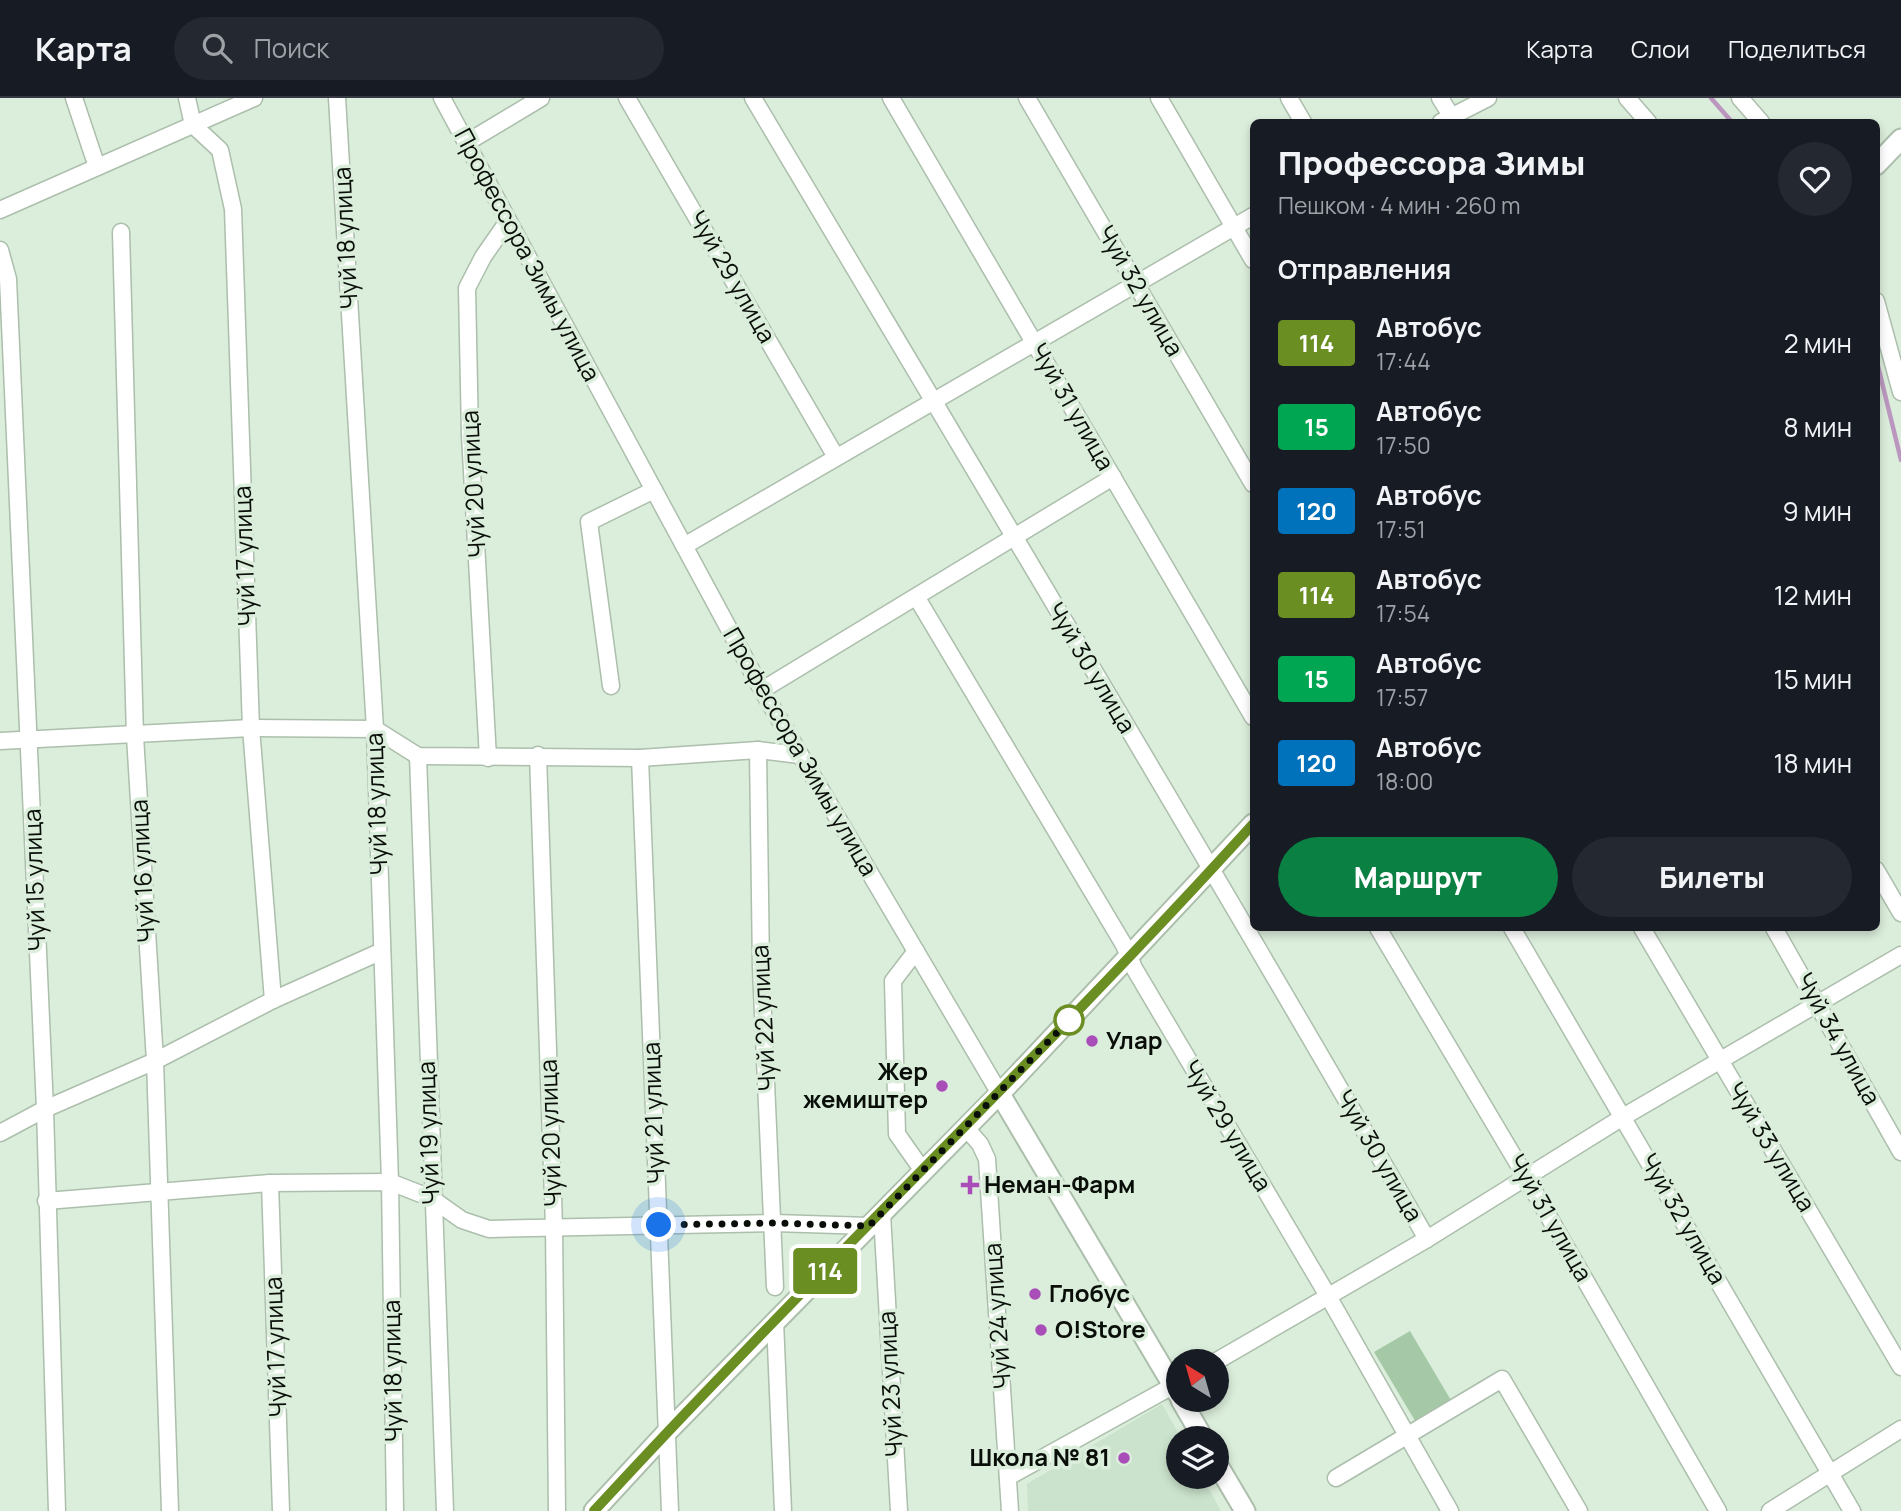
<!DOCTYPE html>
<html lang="ru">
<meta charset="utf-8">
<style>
body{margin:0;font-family:Manrope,sans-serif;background:#242831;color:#f1f3f6;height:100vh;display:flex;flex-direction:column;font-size:26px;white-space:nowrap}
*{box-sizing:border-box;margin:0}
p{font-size:23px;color:#9ea1a6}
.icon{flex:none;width:38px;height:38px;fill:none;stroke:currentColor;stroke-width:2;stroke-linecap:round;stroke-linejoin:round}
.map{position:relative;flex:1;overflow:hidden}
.details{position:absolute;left:1250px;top:21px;width:630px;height:812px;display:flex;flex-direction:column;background:#171b24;border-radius:10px;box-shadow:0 4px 10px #0003}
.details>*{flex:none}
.badge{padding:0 14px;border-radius:5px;font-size:24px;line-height:46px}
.needle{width:46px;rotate:323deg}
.controls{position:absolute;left:1166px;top:1251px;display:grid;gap:14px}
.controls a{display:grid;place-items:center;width:63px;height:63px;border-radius:50%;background:#171b24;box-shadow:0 4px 10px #0003;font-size:35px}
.you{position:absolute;width:35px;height:35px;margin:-18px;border:5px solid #fff;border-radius:50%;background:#1a73e8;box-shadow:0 0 0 10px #1a73e833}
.map>.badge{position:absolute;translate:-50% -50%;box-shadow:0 0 0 4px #fff}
h2{padding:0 28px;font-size:26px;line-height:63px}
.round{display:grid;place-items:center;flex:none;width:74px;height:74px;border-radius:37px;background:#242831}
.headline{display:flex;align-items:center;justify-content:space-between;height:119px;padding:0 28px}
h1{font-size:33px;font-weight:800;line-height:52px}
.cta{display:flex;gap:14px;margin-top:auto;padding:14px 28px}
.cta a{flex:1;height:80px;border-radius:42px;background:#0b8043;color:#fff;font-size:28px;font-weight:800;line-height:80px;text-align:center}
.cta a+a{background:#242831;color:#f1f3f6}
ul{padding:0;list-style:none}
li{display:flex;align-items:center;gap:21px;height:84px;padding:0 28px}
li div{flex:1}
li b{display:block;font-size:26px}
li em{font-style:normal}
li .badge{min-width:77px;font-weight:700;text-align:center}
header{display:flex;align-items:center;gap:42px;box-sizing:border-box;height:98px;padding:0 35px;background:#171b24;border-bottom:2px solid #363941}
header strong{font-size:33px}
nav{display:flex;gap:38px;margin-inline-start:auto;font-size:24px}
.search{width:490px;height:63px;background:#242831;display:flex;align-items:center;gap:18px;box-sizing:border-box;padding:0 24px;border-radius:38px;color:#9ea1a6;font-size:26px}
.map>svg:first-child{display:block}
.built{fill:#cbe3cc}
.green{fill:#a5c9a6}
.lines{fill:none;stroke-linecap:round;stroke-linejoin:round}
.stream{stroke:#bb97c0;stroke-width:4.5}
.minor-casing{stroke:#acbeac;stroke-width:19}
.tertiary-casing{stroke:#acbeac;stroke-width:23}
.minor{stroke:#fff;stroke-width:16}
.tertiary{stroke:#fff;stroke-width:19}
.line-casing{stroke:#fff;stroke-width:16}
.line{stroke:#6b8e23;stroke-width:10}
.walk{stroke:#090e09;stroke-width:7;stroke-dasharray:0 12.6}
.stop-dot{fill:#fff;stroke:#6b8e23;stroke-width:3.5}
.poi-dot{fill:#a94db8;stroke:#dbeddb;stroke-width:2.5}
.labels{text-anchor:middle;stroke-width:7;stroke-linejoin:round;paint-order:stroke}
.street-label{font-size:24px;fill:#090e09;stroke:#dbeddb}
.poi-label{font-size:24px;font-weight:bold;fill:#090e09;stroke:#dbeddb;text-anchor:start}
</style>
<header>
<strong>Карта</strong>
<div class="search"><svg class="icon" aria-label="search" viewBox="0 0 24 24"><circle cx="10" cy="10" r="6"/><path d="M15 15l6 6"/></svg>Поиск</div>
<nav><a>Карта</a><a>Слои</a><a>Поделиться</a></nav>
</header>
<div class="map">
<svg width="1901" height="1413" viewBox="0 0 1901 1413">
<rect width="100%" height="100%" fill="#dbeddb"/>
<path class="built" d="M1162,1306L1181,1340H1178V1379H1202L1221,1413H1028L1027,1386Z"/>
<path class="green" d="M1410,1233L1452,1304L1417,1326L1374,1254Z"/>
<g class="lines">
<g class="stream">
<path d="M1711,0L1732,24"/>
<path d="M1876,260L1901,362"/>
</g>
<defs>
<g id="minor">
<path d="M74,0L97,69"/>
<path d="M187,0L193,27L220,52L233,111L251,630L273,902"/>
<path d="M337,0L375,631L390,1084L395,1413"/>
<path d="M442,0L762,592L1000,996"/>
<path d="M627,0L836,359"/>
<path d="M753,0C979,380 1206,758 1427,1141"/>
<path d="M891,0L1253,619"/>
<path d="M1027,0L1253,386"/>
<path d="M1159,0L1253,162"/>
<path d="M1289,0L1303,24"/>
<path d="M1440,0L1455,24"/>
<path d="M1627,0L1648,24"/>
<path d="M1740,0L1761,24"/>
<path d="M1441,24L1488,0"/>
<path d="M466,45L541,0"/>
<path d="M0,112L254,0"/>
<path d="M121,134L135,638L155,963L170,1413"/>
<path d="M0,152L8,181L45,1011L57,1413"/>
<path d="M1876,203L1901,294"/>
<path d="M684,448L1253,118"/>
<path d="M917,500L1124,847L1134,870L1328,1198L1450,1413"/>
<path d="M611,588L589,424L654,392"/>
<path d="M762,592L1113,379"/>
<path d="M0,643L251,630L375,631L418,658L640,660L758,652L800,657"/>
<path d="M758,652L761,870L775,1189"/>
<path d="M538,657L554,1129L557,1413"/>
<path d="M418,658L445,1413"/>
<path d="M488,660L470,337L467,190L483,159L508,123"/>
<path d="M640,660L670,1413"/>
<path d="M1876,772L1901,815"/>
<path d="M1378,830L1527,1081L1718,1413"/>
<path d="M1512,830L1852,1413"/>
<path d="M1642,830L1901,1269"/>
<path d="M1774,830L1901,1054"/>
<path d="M916,853L893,883L897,1036L923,1073"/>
<path d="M966,1030L980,1046L987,1061L1010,1413"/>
<path d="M0,1035L45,1011L155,963L273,902L382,853"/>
<path d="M270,1085L281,1413"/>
<path d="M46,1103L270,1085L390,1084L431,1100L462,1122L489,1131L774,1125L869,1128"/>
<path d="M882,1116L899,1413"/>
<path d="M775,1223L783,1413"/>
<path d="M1215,1264L1427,1141L1623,1019L1901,857"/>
<path d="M1008,1379L1178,1285"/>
<path d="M1336,1380L1502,1281L1579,1413"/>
<path d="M1770,1413L1901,1331"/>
</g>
<g id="tertiary">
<path d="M1876,67L1901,41"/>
<path d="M1000,996L1178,1296"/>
<path d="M1181,1302L1203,1340"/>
<path d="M1216,1364L1245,1413"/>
<path d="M594,1413L666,1335L1009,986L1253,726"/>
</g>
</defs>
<use href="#minor" class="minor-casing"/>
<use href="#tertiary" class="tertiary-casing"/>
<use href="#minor" class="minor"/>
<use href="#tertiary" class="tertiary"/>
</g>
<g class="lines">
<defs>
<path id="line" d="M594,1413C809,1179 1040,961 1253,726"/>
</defs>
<use href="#line" class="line-casing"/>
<use href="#line" class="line"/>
<path class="walk" d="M659,1127L774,1125L869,1128L1077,914L1069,922"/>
</g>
<circle class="stop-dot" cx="1069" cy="922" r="14"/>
<g class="poi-dot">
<circle cx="1092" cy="943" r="7"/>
<circle cx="942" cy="988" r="7"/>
<path d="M966.5 1076.5h7v7h7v7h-7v7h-7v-7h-7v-7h7z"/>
<circle cx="1035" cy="1196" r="7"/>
<circle cx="1041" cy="1232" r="7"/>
<circle cx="1124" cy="1360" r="7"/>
</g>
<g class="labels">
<g class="street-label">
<text transform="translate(346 140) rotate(-93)" y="8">Чуй 18 улица</text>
<text transform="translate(527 157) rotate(62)" y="8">Профессора Зимы улица</text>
<text transform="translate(732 179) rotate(60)" y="8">Чуй 29 улица</text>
<text transform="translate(1140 193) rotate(60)" y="8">Чуй 32 улица</text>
<text transform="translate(1072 309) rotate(60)" y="8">Чуй 31 улица</text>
<text transform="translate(474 386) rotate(-93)" y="8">Чуй 20 улица</text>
<text transform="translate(245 458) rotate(-92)" y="8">Чуй 17 улица</text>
<text transform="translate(1091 570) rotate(59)" y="8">Чуй 30 улица</text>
<text transform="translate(800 654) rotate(60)" y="8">Профессора Зимы улица</text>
<text transform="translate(377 706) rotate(-92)" y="8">Чуй 18 улица</text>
<text transform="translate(143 773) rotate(-93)" y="8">Чуй 16 улица</text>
<text transform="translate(35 782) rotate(-92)" y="8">Чуй 15 улица</text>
<text transform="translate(764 920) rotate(-93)" y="8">Чуй 22 улица</text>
<text transform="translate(1838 941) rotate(61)" y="8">Чуй 34 улица</text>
<text transform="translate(654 1015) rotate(-92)" y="8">Чуй 21 улица</text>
<text transform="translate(1227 1028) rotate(59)" y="8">Чуй 29 улица</text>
<text transform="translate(429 1035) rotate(-92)" y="8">Чуй 19 улица</text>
<text transform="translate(551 1035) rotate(-92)" y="8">Чуй 20 улица</text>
<text transform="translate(1771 1049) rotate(59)" y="8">Чуй 33 улица</text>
<text transform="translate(1379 1058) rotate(60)" y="8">Чуй 30 улица</text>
<text transform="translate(1550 1120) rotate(60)" y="8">Чуй 31 улица</text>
<text transform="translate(1683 1121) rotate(60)" y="8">Чуй 32 улица</text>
<text transform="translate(998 1218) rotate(-94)" y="8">Чуй 24 улица</text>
<text transform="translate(276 1249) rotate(-92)" y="8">Чуй 17 улица</text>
<text transform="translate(393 1273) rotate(-91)" y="8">Чуй 18 улица</text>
<text transform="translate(891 1286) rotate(-93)" y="8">Чуй 23 улица</text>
</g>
<g class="poi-label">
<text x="1106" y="951">Улар</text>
<text x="928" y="982" text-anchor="end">Жер<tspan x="928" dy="28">жемиштер</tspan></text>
<text x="984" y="1095">Неман-Фарм</text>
<text x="1049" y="1204">Глобус</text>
<text x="1055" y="1240">O!Store</text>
<text x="1110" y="1368" text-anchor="end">Школа № 81</text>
</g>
</g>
</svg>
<div class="controls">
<a><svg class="needle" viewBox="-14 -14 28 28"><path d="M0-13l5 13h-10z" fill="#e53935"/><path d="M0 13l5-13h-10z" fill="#9ea1a6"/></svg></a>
<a><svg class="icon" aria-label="layers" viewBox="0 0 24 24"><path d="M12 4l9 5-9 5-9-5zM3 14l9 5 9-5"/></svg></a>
</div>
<div class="you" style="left:659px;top:1127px"></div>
<b class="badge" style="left:825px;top:1173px;background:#6b8e23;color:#fff">114</b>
<section class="details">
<div class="headline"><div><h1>Профессора Зимы</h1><p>Пешком · 4 мин · 260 m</p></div><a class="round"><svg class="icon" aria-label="heart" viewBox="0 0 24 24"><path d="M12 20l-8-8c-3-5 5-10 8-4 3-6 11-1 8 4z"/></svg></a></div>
<h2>Отправления</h2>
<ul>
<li><span class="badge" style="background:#6b8e23;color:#fff">114</span><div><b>Автобус</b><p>17:44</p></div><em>2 мин</em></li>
<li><span class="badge" style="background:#00a651;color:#fff">15</span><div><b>Автобус</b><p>17:50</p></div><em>8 мин</em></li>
<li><span class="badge" style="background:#0072bc;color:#fff">120</span><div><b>Автобус</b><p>17:51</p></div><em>9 мин</em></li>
<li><span class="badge" style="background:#6b8e23;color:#fff">114</span><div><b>Автобус</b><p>17:54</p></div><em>12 мин</em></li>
<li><span class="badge" style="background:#00a651;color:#fff">15</span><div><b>Автобус</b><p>17:57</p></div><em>15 мин</em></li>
<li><span class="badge" style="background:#0072bc;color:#fff">120</span><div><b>Автобус</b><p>18:00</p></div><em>18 мин</em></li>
</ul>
<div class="cta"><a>Маршрут</a><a>Билеты</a></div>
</section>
</div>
